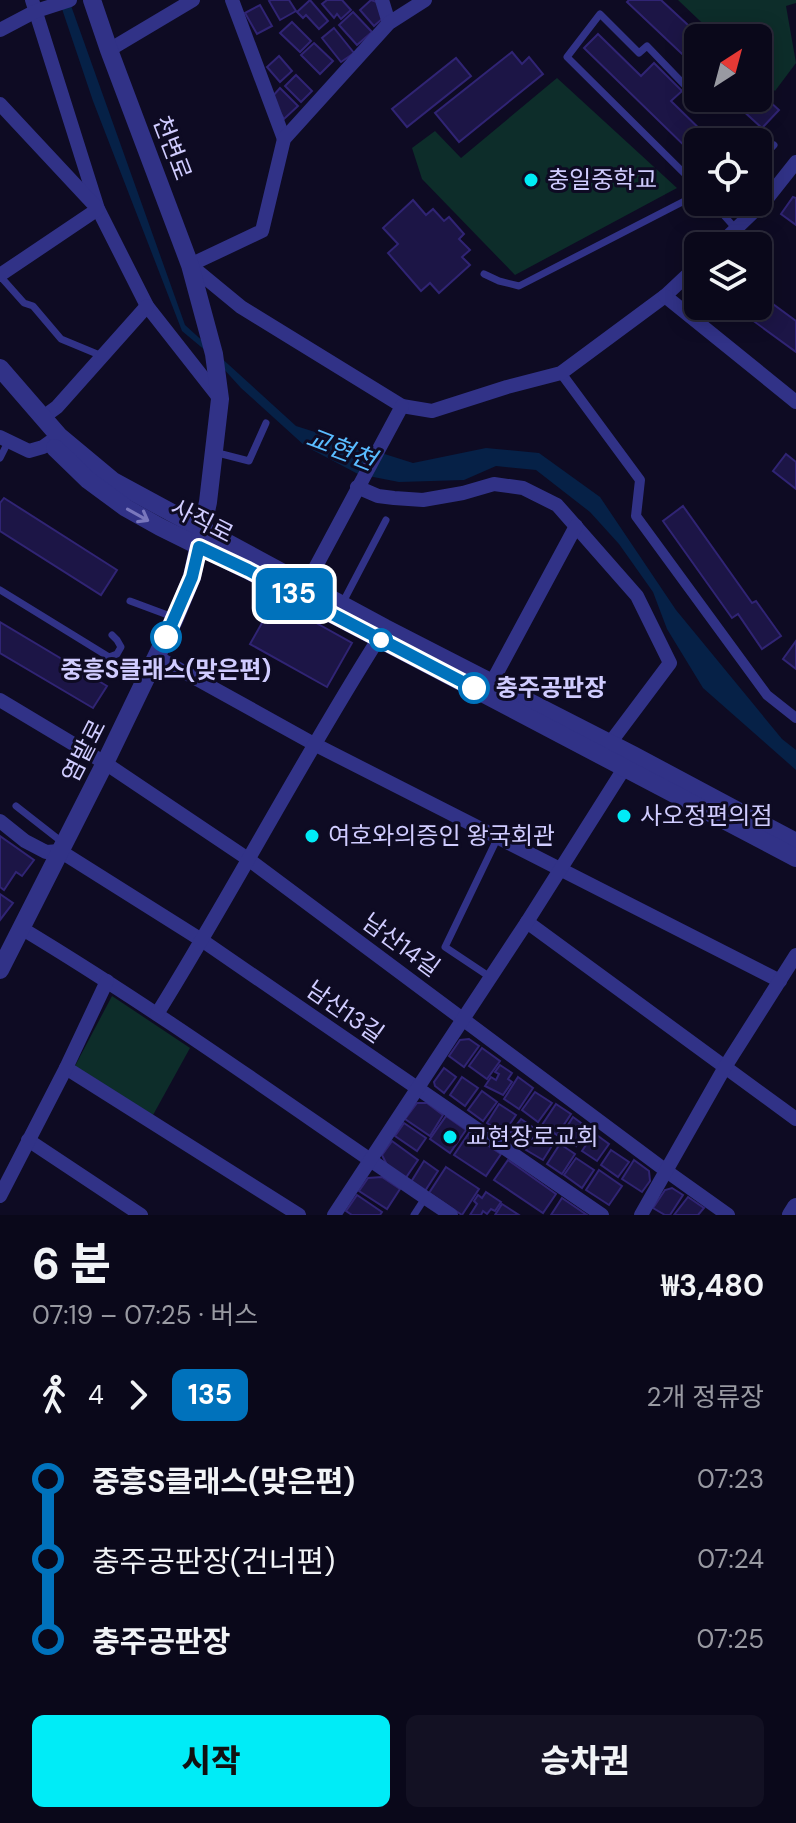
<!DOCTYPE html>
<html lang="ko">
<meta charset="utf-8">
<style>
body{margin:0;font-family:"DM Sans","Noto Sans KR",sans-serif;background:#131123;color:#f1f3f6;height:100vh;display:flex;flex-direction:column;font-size:30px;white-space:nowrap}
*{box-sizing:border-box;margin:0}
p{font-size:26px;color:#999aa2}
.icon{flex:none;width:44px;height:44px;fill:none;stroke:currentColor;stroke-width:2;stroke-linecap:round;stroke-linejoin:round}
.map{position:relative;height:1215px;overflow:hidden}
.details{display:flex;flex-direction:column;background:#0a081a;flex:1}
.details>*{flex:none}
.badge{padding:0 16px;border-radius:12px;font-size:28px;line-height:52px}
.needle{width:52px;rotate:36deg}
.controls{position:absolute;left:684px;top:24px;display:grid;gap:16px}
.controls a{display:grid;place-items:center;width:88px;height:88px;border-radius:12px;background:#0a081a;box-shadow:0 4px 20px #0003,0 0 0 2px #2a2939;font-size:40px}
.map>.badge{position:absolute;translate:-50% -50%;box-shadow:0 0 0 4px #fff}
.legs{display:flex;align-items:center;gap:12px;height:88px;padding:0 32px;font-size:26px}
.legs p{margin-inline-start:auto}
.summary{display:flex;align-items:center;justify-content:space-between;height:136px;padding:0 32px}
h1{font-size:44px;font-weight:800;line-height:60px}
.primary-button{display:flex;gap:16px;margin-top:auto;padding:16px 32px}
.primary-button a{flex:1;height:92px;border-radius:12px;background:#00ecf7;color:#111;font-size:32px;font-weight:800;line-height:92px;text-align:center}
.primary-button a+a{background:#131123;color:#f1f3f6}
ul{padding:0 32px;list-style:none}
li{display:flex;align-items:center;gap:28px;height:80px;font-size:30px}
li i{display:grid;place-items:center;width:12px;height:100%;margin:0 10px;background:currentColor}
li i::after{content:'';width:20px;height:20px;margin:-10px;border:6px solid;border-radius:50%;background:#0a081a}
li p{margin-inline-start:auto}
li:first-child i{background:linear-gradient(#0000 50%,currentColor 0)}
li:last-child i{background:linear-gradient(currentColor 50%,#0000 0)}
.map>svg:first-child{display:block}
.green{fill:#0d2d2a}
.water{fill:#062147}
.building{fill:#1c1546;stroke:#302474;stroke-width:2}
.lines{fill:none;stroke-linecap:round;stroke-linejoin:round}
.service{stroke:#313287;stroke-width:7}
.pedestrian{stroke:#313287;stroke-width:10}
.minor{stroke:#313287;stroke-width:14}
.tertiary{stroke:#313287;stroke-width:18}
.oneway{stroke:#7977bd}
.line-1-casing{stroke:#fff;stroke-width:18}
.line-1{stroke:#0072bc;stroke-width:12}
.poi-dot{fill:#00ecf7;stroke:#0e0b23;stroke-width:3}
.stop-1-dot{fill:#fff;stroke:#0072bc;stroke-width:4}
.labels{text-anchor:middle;stroke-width:6;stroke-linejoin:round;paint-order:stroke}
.street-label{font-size:24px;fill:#d0ccff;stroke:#0e0b23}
.poi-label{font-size:24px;fill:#d0ccff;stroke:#0e0b23;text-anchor:start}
.stop-label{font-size:24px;font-weight:bold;fill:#d0ccff;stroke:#0e0b23}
.water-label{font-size:26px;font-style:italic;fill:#5abcff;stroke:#0e0b23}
</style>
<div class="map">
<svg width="796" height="1215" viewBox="0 0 796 1215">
<rect width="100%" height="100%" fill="#0e0b23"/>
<g class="green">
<path d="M678,0H796V3L786,6L796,63L775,91L758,75V38H718Z"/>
<path d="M557,78L677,188L515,275L422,179L412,148L435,131L461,158Z"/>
<path d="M112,996L190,1048L153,1115L75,1066Z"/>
</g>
<path class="water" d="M59,0H69L185,325L296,426L413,463L486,448L539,453L600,497L676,610L782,739L796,750V770L703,688L667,629L653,592L619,544L590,512L536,470L496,466L464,480L399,482L358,474L305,446L241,388L212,356L182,331L93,101Z"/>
<g class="building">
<path d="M271,0H289L296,11L280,20L269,1Z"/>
<path d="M310,0L328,21L319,29L306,15L303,18L297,12Z"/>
<path d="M327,0H342L351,10L341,19L337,14L334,18L322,4Z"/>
<path d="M371,0L377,2L382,19L374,26L360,10Z"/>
<path d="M629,0H661L702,38H698V69L627,2Z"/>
<path d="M260,5L272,26L257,34L245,13Z"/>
<path d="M353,12L372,32L357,45L339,25Z"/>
<path d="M292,22L311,41L300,52L280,33Z"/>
<path d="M334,28L354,53L341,62L322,38Z"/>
<path d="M598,34L641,76L654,63L682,91L671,101L713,142H698V159L584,48Z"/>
<path d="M314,43L333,61L320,74L301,55Z"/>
<path d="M512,52L522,64L529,57L543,74L459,142L435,113Z"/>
<path d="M279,56L292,71L280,82L267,67Z"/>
<path d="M456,58L471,76L407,127L392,109Z"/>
<path d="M296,75L312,91L301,102L285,86Z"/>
<path d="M280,88L298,106L284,119L271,98Z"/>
<path d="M758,91L779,110L762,128L729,98H758Z"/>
<path d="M793,197L796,198V225L781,214Z"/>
<path d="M413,200L426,215L433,209L444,221L449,217L464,234L459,239L470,250L462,257L470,265L439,293L430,283L421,291L388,253L398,244L383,228Z"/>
<path d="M758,293L796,321V352L733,306H758Z"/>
<path d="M786,454L796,462V489L773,471Z"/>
<path d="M4,498L117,570L101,595L0,531V503Z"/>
<path d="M683,506L752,603L756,601L781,636L762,649L738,614L732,618L663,521Z"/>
<path d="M275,600L352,643L327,687L250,644Z"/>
<path d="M0,622L107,686L93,708L0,653Z"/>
<path d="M796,641V669L783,659Z"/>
<path d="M0,836L34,860L22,876L16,872L4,890L0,887Z"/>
<path d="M0,894L13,903L0,920Z"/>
<path d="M469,1039L479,1046L464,1067L449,1056L460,1040Z"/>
<path d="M482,1048L500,1061L487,1079L469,1066Z"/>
<path d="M500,1065L512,1073L508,1079L512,1082L503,1095L485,1086L491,1077L496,1080L499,1074L495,1072Z"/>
<path d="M444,1068L456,1077L444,1093L435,1086L434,1082Z"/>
<path d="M462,1077L478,1088L465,1106L450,1095Z"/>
<path d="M518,1077L533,1088L519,1109L504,1099Z"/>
<path d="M482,1091L497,1102L483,1121L468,1110Z"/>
<path d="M535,1092L552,1103L538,1122L522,1110Z"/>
<path d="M417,1103H427L443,1115L430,1136L405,1119Z"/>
<path d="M499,1104L516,1115L503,1134L487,1123Z"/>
<path d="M556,1104L571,1114L557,1135L542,1125Z"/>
<path d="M446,1116L466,1130L450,1153L430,1139Z"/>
<path d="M573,1117L588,1128L576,1146L561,1136Z"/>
<path d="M521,1119L534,1128L522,1146L508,1136Z"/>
<path d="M404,1123L426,1138L417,1151L395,1136Z"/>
<path d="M538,1130L555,1141L543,1160L526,1150Z"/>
<path d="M469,1133L501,1154L486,1176L454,1155Z"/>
<path d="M594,1133L609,1144L597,1161L582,1151Z"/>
<path d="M392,1141L418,1160L405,1179L388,1167L382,1155Z"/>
<path d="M560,1144L575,1154L562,1174L547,1164Z"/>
<path d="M611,1150L629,1162L618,1177L601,1165Z"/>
<path d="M576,1158L594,1170L582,1188L564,1175Z"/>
<path d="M508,1160L556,1194L543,1213L494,1180Z"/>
<path d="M634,1160L649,1171L650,1181L642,1192L622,1179Z"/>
<path d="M424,1161L438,1171L425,1191L411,1182Z"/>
<path d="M446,1167L479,1189L462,1215L429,1193Z"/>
<path d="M599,1170L622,1186L609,1205L586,1190Z"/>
<path d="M382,1177L400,1189L387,1209L359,1191L368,1178Z"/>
<path d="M672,1188L683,1195L670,1215H665L653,1208L665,1190Z"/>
<path d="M486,1192L501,1202L495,1211L491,1209L487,1214L483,1211L481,1215H470L477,1204L474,1201L478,1195L482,1198Z"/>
<path d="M357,1195L382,1212L380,1215H352L346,1211Z"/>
<path d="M688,1197L704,1208L698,1215H674Z"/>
<path d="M562,1198L587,1215H551Z"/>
<path d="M502,1204L519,1215H495Z"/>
</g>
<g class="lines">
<g class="service">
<path d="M758,162L774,145"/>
<path d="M698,187L567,57L600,14L639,53L647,46L698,99"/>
<path d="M712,202L736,229"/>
<path d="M484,274L499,281L519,286L698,194"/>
<path d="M0,276L24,303L33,306L61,339L102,356"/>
<path d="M214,452L249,461L266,423"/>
<path d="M0,458L8,442"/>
<path d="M0,590L109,657L117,654L121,647L117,640L112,635"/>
<path d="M130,601L173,617"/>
<path d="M343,602L386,520"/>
<path d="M16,806L62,842"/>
<path d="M490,977L445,947L498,837"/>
<path d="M414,1215L425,1198"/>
</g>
<path class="pedestrian" d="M561,373L640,480L636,516L767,695L796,718"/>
<g class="minor">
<path d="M32,0L98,209L147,306L220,399"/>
<path d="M232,0L284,139"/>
<path d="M382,0L389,23"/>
<path d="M425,0L389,23L284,139L262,231L190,265L241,307L402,406L432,411L507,387L561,373L665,296L698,265"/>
<path d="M0,30L36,11L70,0"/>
<path d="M109,50L193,0"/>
<path d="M0,104L98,209L0,275"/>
<path d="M718,246L766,200L796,162"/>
<path d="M665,296L796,402"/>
<path d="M42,418L57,407L147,306"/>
<path d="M0,437L29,451L43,447L50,442"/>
<path d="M357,487L378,496L394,498L423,500L463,493L494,484L523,488L557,505L637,596L670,663L610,743"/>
<path d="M306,585L402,406"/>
<path d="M157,657L314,744L780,981"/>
<path d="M492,682L576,526"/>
<path d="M0,700L105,763L248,859L665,1170L728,1215"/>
<path d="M0,821L25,841L46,852L60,851L203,941L602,1215"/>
<path d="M527,922L796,1119"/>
<path d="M21,928C169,1017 308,1119 451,1215"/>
<path d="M157,1014C234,890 301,761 379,638"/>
<path d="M66,1068L299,1215"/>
<path d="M28,1140L141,1215"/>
<path d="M0,1196L66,1068L107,981"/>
<path d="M334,1215L527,922L625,767"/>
<path d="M641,1215L725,1067L796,955"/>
</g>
<g class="tertiary">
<path d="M0,368L59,436L113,481L385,628L633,755L796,842"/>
<path d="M55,448L88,480L126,508L160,527L269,581L796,858"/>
<path d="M0,970L105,763L175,618L192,577L208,502L220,399L214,354L190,265L109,50L92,0"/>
<path d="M791,1215L796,1207"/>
</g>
</g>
<defs><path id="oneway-shaft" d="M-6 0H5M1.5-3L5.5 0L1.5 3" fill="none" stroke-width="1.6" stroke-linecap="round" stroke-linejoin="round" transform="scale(2)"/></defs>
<use class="oneway" href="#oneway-shaft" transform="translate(138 515) rotate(29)"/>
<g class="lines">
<defs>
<path id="line-1" d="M166,637L192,577L199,547L248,570L474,688"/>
</defs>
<use href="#line-1" class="line-1-casing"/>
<use href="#line-1" class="line-1"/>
</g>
<g class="poi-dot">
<circle cx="531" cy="180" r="8"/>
<circle cx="624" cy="816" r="8"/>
<circle cx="312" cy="836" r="8"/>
<circle cx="450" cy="1137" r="8"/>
</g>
<g class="stop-1-dot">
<circle cx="166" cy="637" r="14"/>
<circle cx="381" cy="640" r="10"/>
<circle cx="474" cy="688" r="14"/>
</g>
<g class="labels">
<g class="street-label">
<text transform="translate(172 148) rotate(69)" y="8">천변로</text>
<text transform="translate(202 521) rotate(27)" y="8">사직로</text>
<text transform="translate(84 751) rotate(-63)" y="8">염밭로</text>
<text transform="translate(401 945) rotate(36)" y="8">남산14길</text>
<text transform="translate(345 1012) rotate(35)" y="8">남산13길</text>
</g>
<g class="poi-label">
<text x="547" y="188">충일중학교</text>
<text x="640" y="824">사오정편의점</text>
<text x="328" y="844">여호와의증인 왕국회관</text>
<text x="466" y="1145">교현장로교회</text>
</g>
<g class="stop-label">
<text x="166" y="678">중흥S클래스(맞은편)</text>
<text x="496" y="696" text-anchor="start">충주공판장</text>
</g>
<g class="water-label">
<text transform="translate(341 449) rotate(21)" y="9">교현천</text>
</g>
</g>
</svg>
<div class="controls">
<a><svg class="needle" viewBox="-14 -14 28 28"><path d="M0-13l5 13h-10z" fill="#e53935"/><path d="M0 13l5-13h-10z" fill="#999aa2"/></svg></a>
<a><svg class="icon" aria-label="locate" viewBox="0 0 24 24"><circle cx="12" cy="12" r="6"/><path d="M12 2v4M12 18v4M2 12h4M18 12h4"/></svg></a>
<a><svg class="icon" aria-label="layers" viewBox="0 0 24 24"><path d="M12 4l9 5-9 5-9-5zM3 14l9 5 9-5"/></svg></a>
</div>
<b class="badge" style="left:294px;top:594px;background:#0072bc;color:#fff">135</b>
</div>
<section class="details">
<div class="summary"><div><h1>6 분</h1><p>07:19 – 07:25 · 버스</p></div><b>₩3,480</b></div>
<div class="legs"><svg class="icon" aria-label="walk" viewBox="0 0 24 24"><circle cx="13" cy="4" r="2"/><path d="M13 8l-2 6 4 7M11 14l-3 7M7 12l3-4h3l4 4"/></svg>4<svg class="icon" aria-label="forward" viewBox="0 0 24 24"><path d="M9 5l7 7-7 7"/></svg><b class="badge" style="background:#0072bc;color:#fff">135</b><p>2개 정류장</p></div>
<ul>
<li><i style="color:#0072bc"></i><b>중흥S클래스(맞은편)</b><p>07:23</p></li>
<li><i style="color:#0072bc"></i><span>충주공판장(건너편)</span><p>07:24</p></li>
<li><i style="color:#0072bc"></i><b>충주공판장</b><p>07:25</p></li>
</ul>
<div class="primary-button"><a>시작</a><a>승차권</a></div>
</section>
